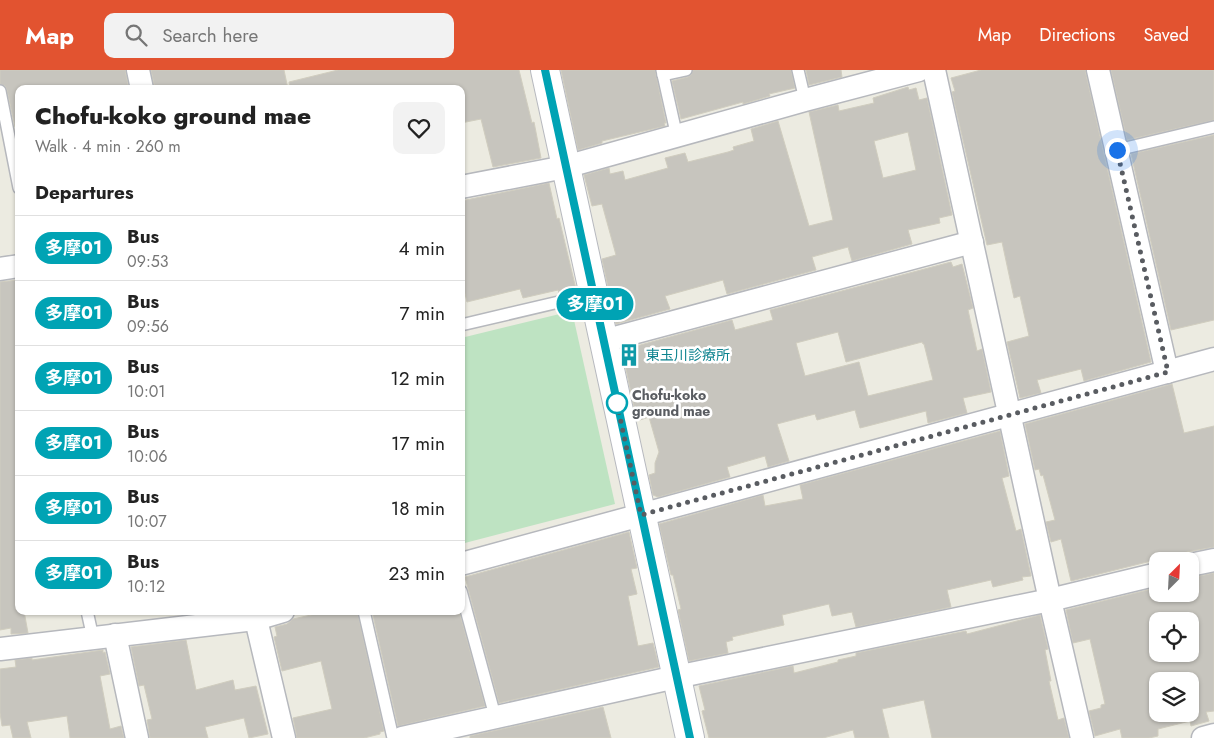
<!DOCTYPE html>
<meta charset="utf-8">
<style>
body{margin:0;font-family:Jost,"Noto Sans JP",sans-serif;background:#f2f2f2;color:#222;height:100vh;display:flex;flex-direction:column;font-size:19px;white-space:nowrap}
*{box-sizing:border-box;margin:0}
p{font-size:16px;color:#767676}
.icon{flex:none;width:28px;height:28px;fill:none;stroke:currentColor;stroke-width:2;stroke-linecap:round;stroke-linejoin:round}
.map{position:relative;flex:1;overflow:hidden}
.details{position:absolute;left:15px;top:15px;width:450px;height:530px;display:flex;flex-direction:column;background:#fff;border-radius:10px;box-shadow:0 1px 4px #0004}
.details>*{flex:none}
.badge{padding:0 10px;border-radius:16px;font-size:18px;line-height:32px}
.needle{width:32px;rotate:24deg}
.fabs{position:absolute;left:1149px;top:482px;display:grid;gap:10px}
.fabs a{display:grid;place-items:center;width:50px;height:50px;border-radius:10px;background:#fff;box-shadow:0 1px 4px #0004;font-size:25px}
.you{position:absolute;width:25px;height:25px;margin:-12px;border:4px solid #fff;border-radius:50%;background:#1a73e8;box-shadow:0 0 0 8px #1a73e833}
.map>.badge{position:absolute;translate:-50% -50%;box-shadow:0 0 0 2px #fff}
h2{padding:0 20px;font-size:19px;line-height:45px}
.round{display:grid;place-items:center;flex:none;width:52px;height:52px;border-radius:10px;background:#f2f2f2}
.headline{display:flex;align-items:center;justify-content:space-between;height:85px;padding:0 20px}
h1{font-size:24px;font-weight:800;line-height:38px}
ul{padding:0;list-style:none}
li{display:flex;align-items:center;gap:15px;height:65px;padding:0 20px;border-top:1px solid #e0e0e0}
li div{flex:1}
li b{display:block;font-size:19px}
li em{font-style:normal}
li .badge{min-width:55px;font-weight:700;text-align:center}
header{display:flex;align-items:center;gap:30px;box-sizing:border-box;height:70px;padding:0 25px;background:#e25330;color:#fff}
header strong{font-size:24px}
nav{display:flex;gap:28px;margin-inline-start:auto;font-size:18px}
.search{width:350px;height:45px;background:#f2f2f2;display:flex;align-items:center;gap:12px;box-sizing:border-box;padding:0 18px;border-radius:10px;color:#767676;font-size:19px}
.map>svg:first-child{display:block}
.green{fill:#bee3c2}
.building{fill:#c7c5be;stroke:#d0cdbf;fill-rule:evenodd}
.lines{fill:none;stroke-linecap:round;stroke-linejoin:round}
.lane-casing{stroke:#b6b8bd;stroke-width:14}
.street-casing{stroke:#b6b8bd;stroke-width:25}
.secondary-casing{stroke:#b7b9bf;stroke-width:30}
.lane{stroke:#fff;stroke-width:11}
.street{stroke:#fff;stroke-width:22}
.secondary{stroke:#fff;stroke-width:28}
.line-casing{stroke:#fff;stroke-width:11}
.line{stroke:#00a3b4;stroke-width:8}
.walk{stroke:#595c61;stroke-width:5;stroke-dasharray:0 9}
.stop-dot{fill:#fff;stroke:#00a3b4;stroke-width:2.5}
.labels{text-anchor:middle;stroke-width:5;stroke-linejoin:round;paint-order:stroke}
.culture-label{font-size:14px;fill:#0d838f;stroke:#fff;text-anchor:start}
.stop-label{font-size:14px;font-weight:bold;fill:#595c61;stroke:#fff;text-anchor:start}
</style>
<header>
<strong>Map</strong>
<div class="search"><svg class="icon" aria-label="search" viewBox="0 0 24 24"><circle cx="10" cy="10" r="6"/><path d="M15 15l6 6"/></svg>Search here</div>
<nav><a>Map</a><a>Directions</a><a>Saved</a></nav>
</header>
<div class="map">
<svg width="1214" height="668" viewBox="0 0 1214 668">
<rect width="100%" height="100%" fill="#ecebe1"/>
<path class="green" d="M572,241L615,434L461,474V268Z"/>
<g class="building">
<path d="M0,0H125L129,19H19V56L15,57L7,20L5,16L0,14Z"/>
<path d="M151,0H284L288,19H155Z"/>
<path d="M338,0H519L532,53L534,52L541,88L493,97L481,49L461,53V19H290L289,12Z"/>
<path d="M561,0H655L666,53H664L665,56L602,71V73L578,80Z"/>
<path d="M693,0H791L795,18L769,24L770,26L743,34V32L681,49L672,11L688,7L691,5Z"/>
<path d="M806,0H841L842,7L809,15Z"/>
<path d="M981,0H1085L1151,292L1084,311L1081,299L1037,310L1041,323L1020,328L1007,272L1029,266L1020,226L1014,228L1002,172L987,175L952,22L955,21L951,8Z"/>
<path d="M1111,0H1214V50L1127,70Z"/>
<path d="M908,17L909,20L916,18L919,30L927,28L952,145L939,148L940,153L908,160L912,174L852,191L848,177L812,187L816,200L727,224L723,210L665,226L670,239L616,254L602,189L616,185L602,134L592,136L584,105L609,98L610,104L623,101L625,110L668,98L665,88L685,83L688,92L728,82L734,80L733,77L754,71L751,59L778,51L809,156L833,150L809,42L838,35L839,41L874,33L873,28ZM908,62L916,100L883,108L874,71Z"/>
<path d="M1214,65V250L1171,260L1131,84Z"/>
<path d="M549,113L557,149L559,148L576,219L559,223L558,220L523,228L520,219L467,232L461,207V131Z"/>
<path d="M951,192L953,197L962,194L973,238L968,240L977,281L982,279L991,322L963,328L967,343L928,353L926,341L860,358L855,340L817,350L815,344L777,354L789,391L768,397L765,386L727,397L730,407L658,427L653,425L649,405L655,403V393L659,382L649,347L637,351L622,280L732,250L735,260L773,250L770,240ZM838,262L846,292L922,272L923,274H924L933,310L868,326L859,292L805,306L796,273Z"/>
<path d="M17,210L19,220V541H24L28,563L11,564V558L0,560V212Z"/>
<path d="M1172,314L1184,363L1214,356V477L1187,482L1071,511L1061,469L1051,472L1046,452L1055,450L1043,405L1041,406L1039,399L1035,400L1025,354Z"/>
<path d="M1000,361L1009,406L1002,408L1016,461L1021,459L1031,506L1022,507L1023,510L993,517L991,510L947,520L951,537L856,557L852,542L832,546L829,534L782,545L784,555L732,567L733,570L726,572L728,583L689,591L678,540L681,539L673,505H671L659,454L763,425L765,436L803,429L800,415Z"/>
<path d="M629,462L637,498L631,499L637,524L628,526L638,576L653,573L659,597L499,633L465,507Z"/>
<path d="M1214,503V641L1206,642L1209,651L1191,656L1190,651L1158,659V666L1149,668H1122L1120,659L1095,666L1089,641L1101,638V635L1105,634L1090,569L1073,573L1066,540L1156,518L1158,530L1190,524L1199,521L1195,507ZM1158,551H1190V584H1158ZM1158,611H1190V644H1158Z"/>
<path d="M329,541H357L384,661L380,662V664L364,668H297L293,648L332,639L321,591L282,601L274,567L277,566L275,557L287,554L293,549Z"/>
<path d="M372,541H459L485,636L398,656Z"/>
<path d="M1040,545L1048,579L1045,580L1051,611H1049L1058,650L1064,648L1069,668H932L924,630L882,639L889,668H855L853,660L823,668H709L702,641L705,640L699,616L793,596L794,603L838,592V590L856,586V583L966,561L967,564Z"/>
<path d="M186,570L196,620L233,610L235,620L256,616L268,664L249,668L244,648L205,657L208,668H150L147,650L152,649L144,615L139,616L131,577Z"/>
<path d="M103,580V583L105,582L110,604L100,606L110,659L121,656L124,668H70L67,646L27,652L31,668H13L10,655L2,656L0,643V599L16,597L15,590L32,588V590Z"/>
<path d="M603,637L611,668H470V666Z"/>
</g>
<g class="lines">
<defs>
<g id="lane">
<path d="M662,0L677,67"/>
<path d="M798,0L805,30"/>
<path d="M663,5L686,0"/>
<path d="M0,21L19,118"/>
<path d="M1117,80L1214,57"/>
<path d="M461,255L593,224"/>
<path d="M461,521L495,646"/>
<path d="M87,541L93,568"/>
<path d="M364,541L393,668"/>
</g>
<g id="street">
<path d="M138,0L142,19"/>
<path d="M934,0L1050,530L1082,668"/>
<path d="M1098,0L1167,302"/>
<path d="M461,117L565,97L805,30L919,0"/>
<path d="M0,199L19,196"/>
<path d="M603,271L972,172"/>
<path d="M461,494L1214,289"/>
<path d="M1190,495L1214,490"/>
<path d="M254,541L284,668"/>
<path d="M115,565L137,668"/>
<path d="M0,579L256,549L283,541"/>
<path d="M402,668L676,607L1050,530L1158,504"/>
<path d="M1203,668L1214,665"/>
</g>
<path id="secondary" d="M545,0L690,668"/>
</defs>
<use href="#lane" class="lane-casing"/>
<use href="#street" class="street-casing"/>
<use href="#secondary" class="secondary-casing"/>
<use href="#lane" class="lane"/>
<use href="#street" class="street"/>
<use href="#secondary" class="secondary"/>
</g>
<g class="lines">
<defs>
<path id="line" d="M545,0L690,668"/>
</defs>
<use href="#line" class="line-casing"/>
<use href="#line" class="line"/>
<path class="walk" d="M617,333L616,329L641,445L1168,302L1117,80"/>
</g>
<defs>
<symbol id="building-bare" viewBox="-9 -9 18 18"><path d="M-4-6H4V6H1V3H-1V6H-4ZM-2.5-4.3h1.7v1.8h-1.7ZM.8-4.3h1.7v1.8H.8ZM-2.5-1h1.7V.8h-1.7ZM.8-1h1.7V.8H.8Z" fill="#0f9aa8" stroke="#fff" stroke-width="2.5" paint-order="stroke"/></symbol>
</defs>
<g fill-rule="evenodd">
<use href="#building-bare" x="613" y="269" width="32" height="32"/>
</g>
<circle class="stop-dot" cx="617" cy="333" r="10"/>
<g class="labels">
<g class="culture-label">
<text x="646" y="290">東玉川診療所</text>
</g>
<g class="stop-label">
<text x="632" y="330">Chofu-koko<tspan x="632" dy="16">ground mae</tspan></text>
</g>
</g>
</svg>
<div class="fabs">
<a><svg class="needle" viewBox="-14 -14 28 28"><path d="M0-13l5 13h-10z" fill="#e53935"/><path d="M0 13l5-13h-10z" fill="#767676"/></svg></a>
<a><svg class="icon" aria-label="locate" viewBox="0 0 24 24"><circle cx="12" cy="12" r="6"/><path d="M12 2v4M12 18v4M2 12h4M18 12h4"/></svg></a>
<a><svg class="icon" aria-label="layers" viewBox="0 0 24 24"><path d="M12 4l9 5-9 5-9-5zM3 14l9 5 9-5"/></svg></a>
</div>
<div class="you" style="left:1117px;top:80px"></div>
<b class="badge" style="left:595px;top:234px;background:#00a3b4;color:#fff">多摩01</b>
<section class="details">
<div class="headline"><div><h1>Chofu-koko ground mae</h1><p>Walk · 4 min · 260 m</p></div><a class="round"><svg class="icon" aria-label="heart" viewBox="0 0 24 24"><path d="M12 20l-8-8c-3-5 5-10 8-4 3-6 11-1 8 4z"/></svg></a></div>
<h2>Departures</h2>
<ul>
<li><span class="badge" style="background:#00a3b4;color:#fff">多摩01</span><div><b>Bus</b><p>09:53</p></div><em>4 min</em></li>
<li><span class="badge" style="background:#00a3b4;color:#fff">多摩01</span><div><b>Bus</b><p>09:56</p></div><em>7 min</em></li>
<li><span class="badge" style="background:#00a3b4;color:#fff">多摩01</span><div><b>Bus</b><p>10:01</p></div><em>12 min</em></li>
<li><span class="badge" style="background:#00a3b4;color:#fff">多摩01</span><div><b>Bus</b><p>10:06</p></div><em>17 min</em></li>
<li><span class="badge" style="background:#00a3b4;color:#fff">多摩01</span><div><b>Bus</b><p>10:07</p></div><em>18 min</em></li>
<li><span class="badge" style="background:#00a3b4;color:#fff">多摩01</span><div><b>Bus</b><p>10:12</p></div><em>23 min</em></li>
</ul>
</section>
</div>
